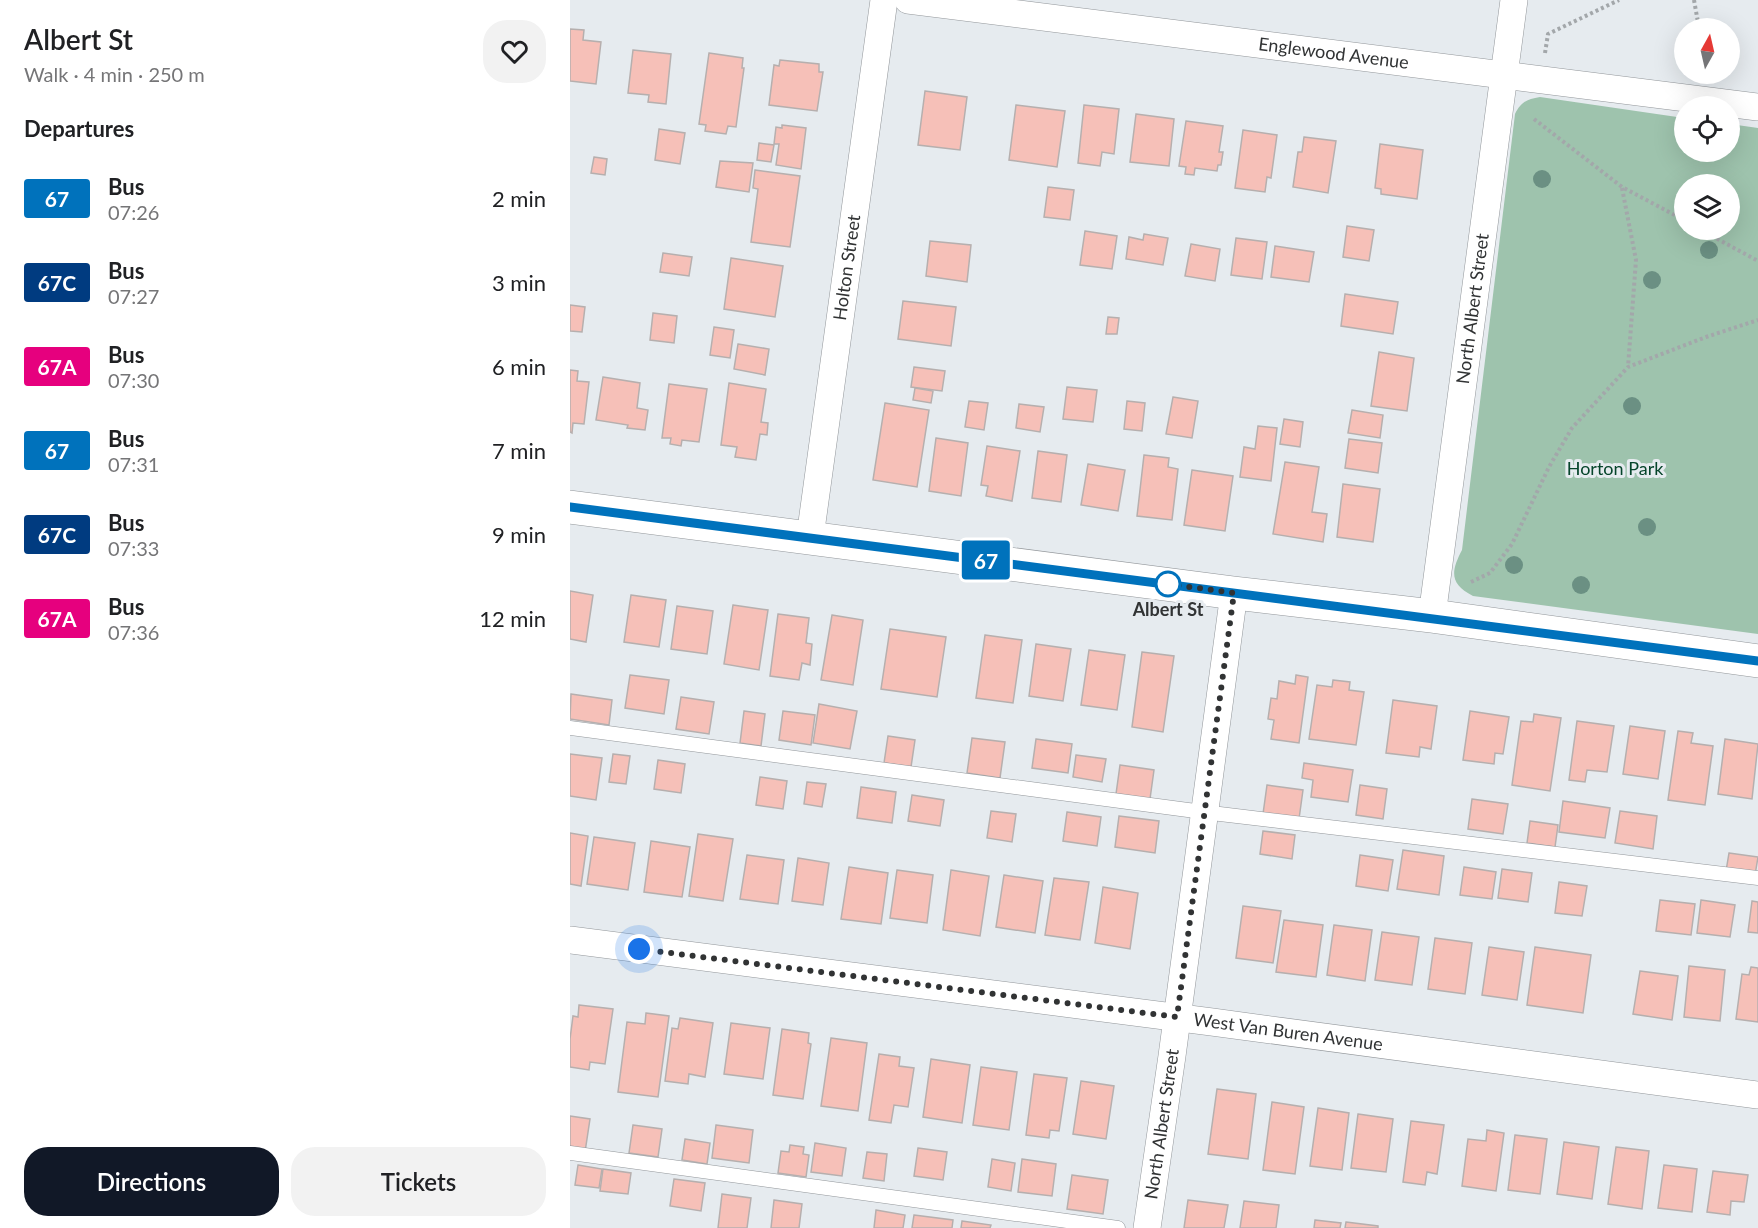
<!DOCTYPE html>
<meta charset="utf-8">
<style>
body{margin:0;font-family:Lato,sans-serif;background:#f2f2f2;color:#202124;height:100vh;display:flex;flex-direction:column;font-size:22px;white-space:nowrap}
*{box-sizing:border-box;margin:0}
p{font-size:20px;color:#757577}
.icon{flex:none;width:33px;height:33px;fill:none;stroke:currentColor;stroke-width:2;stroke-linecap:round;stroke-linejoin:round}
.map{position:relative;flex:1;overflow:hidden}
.details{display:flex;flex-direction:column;background:#fff;width:570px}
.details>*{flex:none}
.badge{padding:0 12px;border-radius:4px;font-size:21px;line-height:39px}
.needle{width:39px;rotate:8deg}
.tools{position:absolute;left:1104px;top:18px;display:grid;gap:12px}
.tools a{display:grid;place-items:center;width:66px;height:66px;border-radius:50%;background:#fff;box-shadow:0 6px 24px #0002;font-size:30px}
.you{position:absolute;width:30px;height:30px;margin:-15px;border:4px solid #fff;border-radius:50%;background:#1a73e8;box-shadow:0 0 0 9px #1a73e833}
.map>.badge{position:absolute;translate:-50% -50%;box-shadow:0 0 0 3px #fff}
h2{padding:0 24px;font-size:22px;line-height:54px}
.round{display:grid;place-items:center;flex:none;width:63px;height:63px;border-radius:24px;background:#f2f2f2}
.summary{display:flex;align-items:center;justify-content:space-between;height:102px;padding:0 24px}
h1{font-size:28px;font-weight:600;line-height:45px}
.button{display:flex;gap:12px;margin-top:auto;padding:12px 24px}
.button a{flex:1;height:69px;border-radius:24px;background:#111827;color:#fff;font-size:24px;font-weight:600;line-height:69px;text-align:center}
.button a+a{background:#f2f2f2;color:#202124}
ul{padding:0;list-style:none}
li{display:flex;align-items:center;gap:18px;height:84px;padding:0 24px}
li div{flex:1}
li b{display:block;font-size:22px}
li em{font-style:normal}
li .badge{min-width:66px;font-weight:700;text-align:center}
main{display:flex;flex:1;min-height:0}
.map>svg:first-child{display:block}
.green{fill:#9ec3ad;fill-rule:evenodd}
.building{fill:#f6c0b8;stroke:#b6afae;stroke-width:1.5}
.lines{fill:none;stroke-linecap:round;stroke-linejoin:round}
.lane-casing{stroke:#92969a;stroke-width:15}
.street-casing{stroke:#92969a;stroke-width:28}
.secondary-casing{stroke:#92969a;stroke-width:34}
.path{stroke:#a3a7aa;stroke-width:4;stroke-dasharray:3 3;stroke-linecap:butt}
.lane{stroke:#fff;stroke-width:14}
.street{stroke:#fff;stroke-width:27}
.secondary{stroke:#fff;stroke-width:33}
.tree{fill:#6b9083}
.line-casing{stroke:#fff;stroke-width:14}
.line{stroke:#0072bc;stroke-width:9}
.walk{stroke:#313334;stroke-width:6;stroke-dasharray:0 10.8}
.stop-dot{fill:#fff;stroke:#0072bc;stroke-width:3}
.labels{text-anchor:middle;stroke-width:6;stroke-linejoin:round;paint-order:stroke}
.street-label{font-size:18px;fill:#313334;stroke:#e6ebef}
.park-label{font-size:18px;fill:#06452b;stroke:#e6ebef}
.stop-label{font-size:18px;font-weight:bold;fill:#313334;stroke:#e6ebef}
</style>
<main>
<section class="details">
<div class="summary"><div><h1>Albert St</h1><p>Walk · 4 min · 250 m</p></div><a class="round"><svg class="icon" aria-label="heart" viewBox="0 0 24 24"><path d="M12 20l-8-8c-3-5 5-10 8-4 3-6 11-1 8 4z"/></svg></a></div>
<h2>Departures</h2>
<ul>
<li><span class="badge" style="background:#0072bc;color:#fff">67</span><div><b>Bus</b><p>07:26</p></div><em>2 min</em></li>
<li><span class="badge" style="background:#003b80;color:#fff">67C</span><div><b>Bus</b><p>07:27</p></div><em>3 min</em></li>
<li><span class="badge" style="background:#e6007e;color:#fff">67A</span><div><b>Bus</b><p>07:30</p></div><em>6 min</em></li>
<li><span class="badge" style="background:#0072bc;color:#fff">67</span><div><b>Bus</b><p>07:31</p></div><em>7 min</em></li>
<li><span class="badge" style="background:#003b80;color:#fff">67C</span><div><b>Bus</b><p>07:33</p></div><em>9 min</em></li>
<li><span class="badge" style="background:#e6007e;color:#fff">67A</span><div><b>Bus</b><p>07:36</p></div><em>12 min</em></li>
</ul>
<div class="button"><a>Directions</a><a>Tickets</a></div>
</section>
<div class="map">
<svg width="1188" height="1228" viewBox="0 0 1188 1228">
<rect width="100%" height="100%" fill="#e6ebef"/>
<path class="green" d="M970,97L1114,118V152H1160V124L1188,128V634L903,596C879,584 881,571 892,550L945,114C951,102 957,99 970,97ZM1114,184H1160V230H1114Z"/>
<g class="building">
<path d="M0,29L14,30L13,40L31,42L26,84L0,81Z"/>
<path d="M63,50L101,54L96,104L78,102L79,95L58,93Z"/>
<path d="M139,53L173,58L172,68H174L166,127L158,126L156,134L135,131L136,125L129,124Z"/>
<path d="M210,60L249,64V72H253L247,111L199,105L204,65L209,66Z"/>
<path d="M355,91L397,97L390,150L348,145Z"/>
<path d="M446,105L495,111L487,167L439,160Z"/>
<path d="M514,105L549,109L544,154L532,152L530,166L508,163Z"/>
<path d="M566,114L604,119L599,166L560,162Z"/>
<path d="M616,121L653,126L649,152H653L651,165H648L647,171L625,168L624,175L615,174L616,167L609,166Z"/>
<path d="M212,125L236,128L231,169L206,165L209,144H204L206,127L212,128Z"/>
<path d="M89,129L115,133L110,164L85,160Z"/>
<path d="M673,130L707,135L701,178L697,177L695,192L665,188Z"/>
<path d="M734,137L766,141L758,193L723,187L728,152H732Z"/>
<path d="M189,143L204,145L201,162L187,160Z"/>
<path d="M810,144L853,150L847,199L811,194V189L805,188Z"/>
<path d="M24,157L37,159L35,175L21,173Z"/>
<path d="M150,161L183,163L179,192L146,187Z"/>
<path d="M185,170L230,176L220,247L181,242L188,189L183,188Z"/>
<path d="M478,187L504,190L500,220L474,217Z"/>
<path d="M777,226L804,230L799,261L773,257Z"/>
<path d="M515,231L547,236L542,269L510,265Z"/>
<path d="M574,234L598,238L593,265L556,259L559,237L573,240Z"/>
<path d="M666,238L697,242L692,279L661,275Z"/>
<path d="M360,241L401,245L397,282L356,276Z"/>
<path d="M621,244L650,249L645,281L615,276Z"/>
<path d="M705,246L744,252L739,282L701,277Z"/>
<path d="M93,253L122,257L119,276L90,272Z"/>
<path d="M161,258L213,266L205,317L154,309Z"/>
<path d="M775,294L828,302L823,334L771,326Z"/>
<path d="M333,301L386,307L381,346L328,339Z"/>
<path d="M0,305L15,307L12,332L0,331Z"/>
<path d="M83,313L107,316L104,343L80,340Z"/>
<path d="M538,317L549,318L547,334H536Z"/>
<path d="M144,327L164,330L160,358L140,355Z"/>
<path d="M168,344L199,349L195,375L164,369Z"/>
<path d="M809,352L844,358L837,411L801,406Z"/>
<path d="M344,367L375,371L372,391L341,387Z"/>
<path d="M0,370L8,371L7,381L19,382L14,424L3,423L2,433L0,432Z"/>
<path d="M33,377L70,383L67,408L78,410L75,430L57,428L58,425L26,420Z"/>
<path d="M159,383L196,389L191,422L198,423L197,435L190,434L186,460L165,457L167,447L151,445Z"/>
<path d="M99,384L137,389L129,442L112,440L111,446L100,444L101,438H92Z"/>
<path d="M497,387L527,390L523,422L493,419Z"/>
<path d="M345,388L363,391L361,403L343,400Z"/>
<path d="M603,397L628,401L622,438L596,434Z"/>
<path d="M399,401L418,403L414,430L395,427Z"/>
<path d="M557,401L575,403L572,431L554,429Z"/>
<path d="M315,403L359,410L347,487L303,480Z"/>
<path d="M449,404L474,407L470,432L446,428Z"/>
<path d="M782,410L813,415L810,438L778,433Z"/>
<path d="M714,419L733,422L730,447L710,444Z"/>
<path d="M688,426L707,428L701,481L670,477L674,447L685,449Z"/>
<path d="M366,438L398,443L391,496L359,491Z"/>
<path d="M779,439L812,443L808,473L775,468Z"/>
<path d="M417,446L450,451L442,501L416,496L418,486L411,485Z"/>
<path d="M468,451L497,455L491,502L462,498Z"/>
<path d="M574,455L599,458L598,467L608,469L602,520L567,516Z"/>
<path d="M715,462L749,467L742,512L757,514L753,542L703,534Z"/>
<path d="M518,464L555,470L548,511L511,505Z"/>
<path d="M622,470L663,476L655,531L614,525Z"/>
<path d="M773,484L810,489L803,542L767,537Z"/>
<path d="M0,591L23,595L16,642L0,639Z"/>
<path d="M61,595L96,600L89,647L54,642Z"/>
<path d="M163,605L198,610L189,670L154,664Z"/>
<path d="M107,606L143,611L137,654L101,649Z"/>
<path d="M208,614L239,618L236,643L242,644L240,665L232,663L229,680L200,676Z"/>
<path d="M262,615L293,620L283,685L251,680Z"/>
<path d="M320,629L376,637L367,697L311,689Z"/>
<path d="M415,635L452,640L443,703L406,698Z"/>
<path d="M466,644L501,649L493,701L459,696Z"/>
<path d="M519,650L555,655L547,710L511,705Z"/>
<path d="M572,652L604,656L593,732L562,727Z"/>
<path d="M60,675L99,680L94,714L55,708Z"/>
<path d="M726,675L738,677L729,743L701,739L704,720L698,719L701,698L707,699L709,681L725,684Z"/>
<path d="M763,680L780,682L779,690L794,692L786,745L739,739L747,685L762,687Z"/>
<path d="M1,694L42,700L39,725L0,719Z"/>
<path d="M111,697L144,702L139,734L106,729Z"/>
<path d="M823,700L867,706L861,749L850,747L849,757L816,753Z"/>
<path d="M249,704L287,711L280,749L243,743Z"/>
<path d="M174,711L195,714L191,746L170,743Z"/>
<path d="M213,711L245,715L241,745L209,740Z"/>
<path d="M900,711L939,717L933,754L925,753L924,764L893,760Z"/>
<path d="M964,714L991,718L980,791L942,785L951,721L963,722Z"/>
<path d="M1007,721L1044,726L1037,772L1017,770L1015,782L999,780Z"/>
<path d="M1060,726L1095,731L1088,779L1053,774Z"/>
<path d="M1108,731L1123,733L1121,743L1143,746L1135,805L1098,800Z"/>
<path d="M318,736L345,740L341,767L314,763Z"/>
<path d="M402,738L435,742L430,778L397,773Z"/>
<path d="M466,739L502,744L498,773L462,768Z"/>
<path d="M1155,739L1188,744L1182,799L1148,794Z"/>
<path d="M0,754L32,758L26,800L0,796Z"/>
<path d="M43,754L60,756L56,784L39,782Z"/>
<path d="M506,755L536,759L532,782L503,777Z"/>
<path d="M88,760L115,764L111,793L84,789Z"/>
<path d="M734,763L783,770L778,802L741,797L743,780L732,778Z"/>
<path d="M550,765L584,770L580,799L546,794Z"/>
<path d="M190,777L217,781L213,809L186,805Z"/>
<path d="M237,782L256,784L252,807L234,804Z"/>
<path d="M697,785L733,790L729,819L693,814Z"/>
<path d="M790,785L817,789L813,819L786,815Z"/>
<path d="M291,787L326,792L322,823L287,818Z"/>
<path d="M342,795L374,800L370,826L338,821Z"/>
<path d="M902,799L938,804L933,834L898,829Z"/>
<path d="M993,801L1040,808L1035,838L989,832Z"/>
<path d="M421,811L446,814L442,842L417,838Z"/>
<path d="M1050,811L1087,816L1083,849L1045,843Z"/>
<path d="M497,812L531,817L527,846L493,841Z"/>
<path d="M549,816L589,821L585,853L545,847Z"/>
<path d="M960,821L988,825L985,847L957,843Z"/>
<path d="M693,831L725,835L722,859L690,854Z"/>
<path d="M0,833L18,836L11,886L0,884Z"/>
<path d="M128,834L163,839L153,901L119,896Z"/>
<path d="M24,837L65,843L58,890L17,884Z"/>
<path d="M81,841L120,847L112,897L74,892Z"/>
<path d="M833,850L874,856L869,895L827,889Z"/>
<path d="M1159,853L1188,857L1185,875L1156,871Z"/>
<path d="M177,855L214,860L208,904L170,899Z"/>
<path d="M790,855L823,860L818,891L786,886Z"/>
<path d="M228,858L259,863L253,905L222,901Z"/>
<path d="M279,867L318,873L311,924L271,919Z"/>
<path d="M894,867L926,872L922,899L890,895Z"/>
<path d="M932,869L962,873L958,902L928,898Z"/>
<path d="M327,870L363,875L357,923L320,918Z"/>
<path d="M381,870L419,876L410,936L373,930Z"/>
<path d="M434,875L473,881L465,933L426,927Z"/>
<path d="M484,878L519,882L510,940L475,935Z"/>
<path d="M989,882L1017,886L1012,916L985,913Z"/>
<path d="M533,887L568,893L560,949L525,943Z"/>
<path d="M1090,900L1125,904L1121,935L1086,931Z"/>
<path d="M1131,900L1165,905L1160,937L1127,933Z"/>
<path d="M1182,901L1188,902V933L1178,932Z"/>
<path d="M673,906L711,911L703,963L666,958Z"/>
<path d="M714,920L753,925L746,977L706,972Z"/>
<path d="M764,925L802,930L795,981L757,975Z"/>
<path d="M812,932L849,937L842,985L805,980Z"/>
<path d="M865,938L902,943L895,994L858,989Z"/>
<path d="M919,947L954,952L947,1000L912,995Z"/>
<path d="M965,947L1021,955L1013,1013L957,1005Z"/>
<path d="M1119,966L1155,970L1150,1021L1114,1017Z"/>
<path d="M1181,967L1188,968V1022L1166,1019L1172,974L1179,975Z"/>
<path d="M1070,971L1108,976L1102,1020L1063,1014Z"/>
<path d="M9,1005L43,1009L35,1064L20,1062L19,1070L0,1067V1039L3,1016L8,1017Z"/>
<path d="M76,1013L99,1016L88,1097L48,1092L57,1022L75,1024Z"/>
<path d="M110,1018L143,1023L135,1077L119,1074L118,1084L95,1081L102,1028L108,1029Z"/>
<path d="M161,1023L200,1028L193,1079L154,1074Z"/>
<path d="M212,1029L239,1033L238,1043L241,1044L233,1099L203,1095Z"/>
<path d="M261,1038L297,1043L288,1111L251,1106Z"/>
<path d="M309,1054L330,1057L329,1066L344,1068L338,1107L324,1105L321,1123L299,1120Z"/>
<path d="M361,1059L400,1065L392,1123L353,1117Z"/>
<path d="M411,1067L447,1072L439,1130L403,1125Z"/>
<path d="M464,1074L497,1078L489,1131L480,1130L479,1138L456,1135Z"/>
<path d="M511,1081L544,1086L536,1139L503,1134Z"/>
<path d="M647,1089L686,1094L678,1159L638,1154Z"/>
<path d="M702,1102L734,1107L725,1174L693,1170Z"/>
<path d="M748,1108L779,1113L772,1170L740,1166Z"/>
<path d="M788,1114L823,1119L816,1172L781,1168Z"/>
<path d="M0,1116L20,1119L15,1152L0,1149Z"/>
<path d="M841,1121L874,1125L867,1174L857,1172L855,1185L833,1182Z"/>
<path d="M63,1125L92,1129L88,1157L59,1153Z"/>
<path d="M146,1125L183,1130L179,1163L142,1158Z"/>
<path d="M917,1130L934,1133L926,1191L892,1186L898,1139L916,1141Z"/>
<path d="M945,1135L977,1139L970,1194L938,1190Z"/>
<path d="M115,1139L140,1143L137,1164L112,1160Z"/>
<path d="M994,1142L1029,1147L1022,1199L987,1194Z"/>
<path d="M245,1143L276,1148L272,1176L241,1172Z"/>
<path d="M220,1145L234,1147L233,1154L239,1155L236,1177L208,1173L211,1151L219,1152Z"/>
<path d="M1046,1147L1079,1151L1072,1209L1038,1204Z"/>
<path d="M348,1148L377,1152L373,1180L344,1176Z"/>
<path d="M297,1152L317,1154L314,1181L293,1178Z"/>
<path d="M422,1159L445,1163L441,1191L418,1187Z"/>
<path d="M452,1159L486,1164L482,1196L448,1192Z"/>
<path d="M8,1165L32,1169L29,1188L5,1185Z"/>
<path d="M1094,1165L1127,1169L1122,1212L1088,1208Z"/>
<path d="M33,1169L61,1173L58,1194L30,1191Z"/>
<path d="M1143,1171L1178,1175L1174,1202L1161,1201L1160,1215L1137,1212Z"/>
<path d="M502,1175L538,1180L533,1214L497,1209Z"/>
<path d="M104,1179L135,1183L131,1211L100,1206Z"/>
<path d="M152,1194L181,1198L177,1228H148Z"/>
<path d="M204,1200L232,1204L229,1228H201Z"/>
<path d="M618,1200L658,1205L654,1228H614Z"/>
<path d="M674,1201L709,1205L706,1228H670Z"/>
<path d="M306,1210L335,1215L333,1228H304Z"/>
<path d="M344,1215L383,1220L382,1228H342Z"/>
<path d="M745,1220L771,1223L770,1228H744Z"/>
<path d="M392,1221L421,1225L420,1228H391Z"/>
<path d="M776,1222L808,1226V1228H775Z"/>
</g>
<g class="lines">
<defs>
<g id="lane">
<path d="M0,728L633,812L1188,878"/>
<path d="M0,1153L548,1228"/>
</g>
<g id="street">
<path id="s1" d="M338,0L1188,107"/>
<path id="s2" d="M240,537L314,0"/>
<path id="s3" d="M862,616L944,0"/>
<path id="s4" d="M0,940L642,1022L1188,1095"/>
<path id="s5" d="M577,1228L602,1056L664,593"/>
</g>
<path id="secondary" d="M0,507L664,593L862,616L1188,661"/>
</defs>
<use href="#lane" class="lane-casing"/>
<use href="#street" class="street-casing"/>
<use href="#secondary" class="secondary-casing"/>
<g class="path">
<path d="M1124,0L1129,28"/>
<path d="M975,53L978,34L1049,0"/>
<path d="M964,119L1052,187L1114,220"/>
<path d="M1052,188L1066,260L1058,367"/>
<path d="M1131,230L1188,261"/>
<path d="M901,582L920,573L942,544L979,467L1002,428L1058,367L1136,337L1188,320"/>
</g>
<use href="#lane" class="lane"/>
<use href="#street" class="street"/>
<use href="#secondary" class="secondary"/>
</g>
<g class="tree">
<circle cx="972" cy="179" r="9"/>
<circle cx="1139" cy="250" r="9"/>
<circle cx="1082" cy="280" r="9"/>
<circle cx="1062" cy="406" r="9"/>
<circle cx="1077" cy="527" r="9"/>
<circle cx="944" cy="565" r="9"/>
<circle cx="1011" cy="585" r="9"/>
</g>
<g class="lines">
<defs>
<path id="line" d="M0,507C396,556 792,607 1188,661"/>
</defs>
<use href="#line" class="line-casing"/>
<use href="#line" class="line"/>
<path class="walk" d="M69,949L607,1017L664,593L598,584"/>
</g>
<circle class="stop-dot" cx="598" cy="584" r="12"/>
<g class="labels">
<g class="street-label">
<text dy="6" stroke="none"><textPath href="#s1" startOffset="429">Englewood Avenue</textPath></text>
<text dy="6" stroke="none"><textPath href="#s2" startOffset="272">Holton Street</textPath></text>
<text dy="6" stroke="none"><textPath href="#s3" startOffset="310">North Albert Street</textPath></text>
<text dy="6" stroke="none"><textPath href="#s4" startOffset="724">West Van Buren Avenue</textPath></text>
<text dy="6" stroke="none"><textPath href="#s5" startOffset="105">North Albert Street</textPath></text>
</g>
<g class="park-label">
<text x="1045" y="475">Horton Park</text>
</g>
<g class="stop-label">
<text x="598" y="616">Albert St</text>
</g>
</g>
</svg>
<div class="tools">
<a><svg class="needle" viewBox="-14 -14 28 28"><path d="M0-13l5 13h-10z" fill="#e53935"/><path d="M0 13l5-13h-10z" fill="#757577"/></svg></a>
<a><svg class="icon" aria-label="locate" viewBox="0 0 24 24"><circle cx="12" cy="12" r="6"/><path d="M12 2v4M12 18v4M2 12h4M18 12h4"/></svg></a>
<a><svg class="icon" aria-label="layers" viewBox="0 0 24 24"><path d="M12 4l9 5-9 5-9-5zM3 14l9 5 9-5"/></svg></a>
</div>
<div class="you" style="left:69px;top:949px"></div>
<b class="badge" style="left:416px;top:560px;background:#0072bc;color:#fff">67</b>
</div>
</main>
